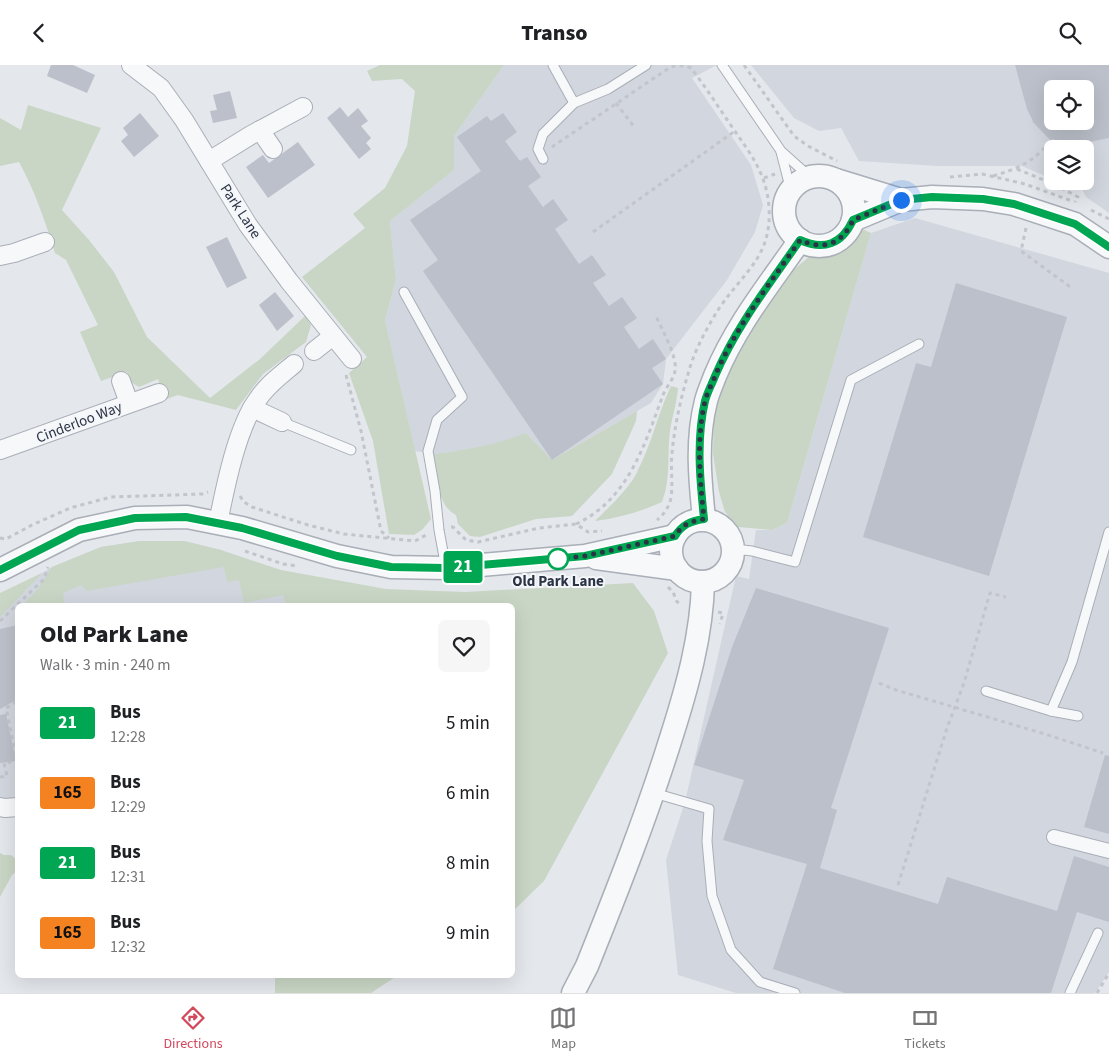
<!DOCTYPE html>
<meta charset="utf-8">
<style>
body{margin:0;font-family:"Source Sans 3",sans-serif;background:#f6f6f6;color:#202124;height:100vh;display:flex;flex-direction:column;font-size:19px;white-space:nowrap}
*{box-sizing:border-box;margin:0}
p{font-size:16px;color:#757577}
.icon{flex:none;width:28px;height:28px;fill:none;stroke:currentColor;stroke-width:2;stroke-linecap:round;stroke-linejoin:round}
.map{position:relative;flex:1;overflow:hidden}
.side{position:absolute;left:15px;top:538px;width:500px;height:375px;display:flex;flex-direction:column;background:#fff;border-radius:8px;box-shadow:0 5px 20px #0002}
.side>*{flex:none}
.badge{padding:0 10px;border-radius:4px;font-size:18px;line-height:32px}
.fabs{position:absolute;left:1044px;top:15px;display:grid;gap:10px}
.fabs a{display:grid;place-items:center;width:50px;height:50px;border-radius:8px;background:#fff;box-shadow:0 5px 20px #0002;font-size:25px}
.you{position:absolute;width:25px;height:25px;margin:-12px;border:4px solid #fff;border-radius:50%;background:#1a73e8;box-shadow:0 0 0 8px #1a73e833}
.map>.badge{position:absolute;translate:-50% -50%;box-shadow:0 0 0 2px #fff}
.round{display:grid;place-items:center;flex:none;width:52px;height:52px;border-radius:8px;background:#f6f6f6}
.head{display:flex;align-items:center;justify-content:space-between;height:85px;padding:0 25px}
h1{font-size:24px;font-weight:800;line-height:38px}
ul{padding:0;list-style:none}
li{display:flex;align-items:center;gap:15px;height:70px;padding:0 25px}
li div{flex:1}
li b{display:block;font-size:19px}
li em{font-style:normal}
li .badge{min-width:55px;font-weight:700;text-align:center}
header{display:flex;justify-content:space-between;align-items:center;height:65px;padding:0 25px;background:#fff;font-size:22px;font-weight:800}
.tab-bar{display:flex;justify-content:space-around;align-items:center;height:70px;border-top:1px solid #e0e0e0;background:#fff;font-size:14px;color:#757577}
.tab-bar a{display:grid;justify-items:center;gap:2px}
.tab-bar .on{color:#d1495b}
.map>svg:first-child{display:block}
.built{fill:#d2d6de;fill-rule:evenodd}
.green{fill:#c9d6c5}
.building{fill:#bbc0ca;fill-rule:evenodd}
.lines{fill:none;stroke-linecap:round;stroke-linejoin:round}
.service-casing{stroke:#a9aeb7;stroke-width:11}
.pedestrian-casing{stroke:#a9aeb7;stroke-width:16}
.minor-casing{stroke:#a9aeb7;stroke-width:20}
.tertiary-casing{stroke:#a9aeb7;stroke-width:25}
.path{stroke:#c2c5cb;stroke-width:3;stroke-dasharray:4 4;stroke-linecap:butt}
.service{stroke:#f7f8fa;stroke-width:9}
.pedestrian{stroke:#f7f8fa;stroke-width:14}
.minor{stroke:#f7f8fa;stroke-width:18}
.tertiary{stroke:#f7f8fa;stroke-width:22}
.line-casing{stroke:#fff;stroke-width:11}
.line{stroke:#00a651;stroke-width:8}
.walk{stroke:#2b3445;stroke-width:5;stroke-dasharray:0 9}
.stop-dot{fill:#fff;stroke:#00a651;stroke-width:2.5}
.labels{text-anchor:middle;stroke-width:4;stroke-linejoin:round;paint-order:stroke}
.street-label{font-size:15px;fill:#2b3445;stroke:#f4f6f9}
.stop-label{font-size:15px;font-weight:bold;fill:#2b3445;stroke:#f4f6f9}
</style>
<header><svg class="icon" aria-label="back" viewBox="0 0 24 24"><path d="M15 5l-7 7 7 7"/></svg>Transo<svg class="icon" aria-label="search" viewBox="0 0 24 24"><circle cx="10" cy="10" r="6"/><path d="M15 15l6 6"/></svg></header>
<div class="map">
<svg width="1109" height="928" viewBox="0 0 1109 928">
<rect width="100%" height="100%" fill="#e4e7ec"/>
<g class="built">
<path d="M504,0H717L692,13L751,100L763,140L755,167L727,215L666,294L663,319L651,338L552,395L526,368L509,375L469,385L433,389L415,386L385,255L396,215L390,156L454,105V71Z"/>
<path d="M751,0H1109V148L1086,132L1081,121L1061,116H1085V84H1052V114L1022,101H938L859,96L841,63L819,66L794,53ZM1052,24H1085V56H1052Z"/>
<path d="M915,153L1109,208V907L1095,928H736L678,910L666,795L685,737L736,511L749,514L756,465H772L787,458L871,168Z"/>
<path d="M140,476H184L221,485L284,530L286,540H18L17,734L0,737V529L42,508L52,502L101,482Z"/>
</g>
<g class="green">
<path d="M380,0H504L454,71V105L390,156L396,215L385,255L431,454L423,464L414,470L389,469L373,376L349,308L367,292L302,212L365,163L353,149L385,123L407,81L415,26L402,14L372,16L367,6Z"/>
<path d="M28,40L101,63L62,145L89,175L114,207L147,272L210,333L260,294L305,251L311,260L306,277L263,309L236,345L178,330L164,335L158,314L139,322L131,317L127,307L101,316L80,267L98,260L66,195L55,188C45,156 35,126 19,97L0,101V53L21,65Z"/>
<path d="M862,164L871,168L787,458L772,465L738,462L725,447L719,427L713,389L714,348L717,333L745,266L791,207L810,191L839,179Z"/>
<path d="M671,321L678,323C677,338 672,352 670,366C667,389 671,415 662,437C640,447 618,453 595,456C608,443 631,422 638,405C652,378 658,348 671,321Z"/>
<path d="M637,346L636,356L612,409L572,451L536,454L480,472L470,471L458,459L456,450C436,440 437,408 433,389C466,385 495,380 526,368L552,395Z"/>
<path d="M140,476H184L221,485L281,505L386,524L465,527L633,518L654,546L668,588L544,816L513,846L512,540H286L283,530L244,538L239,515L227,517L224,502L86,526L81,520L63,528L65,540H22L38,524L52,502L101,482Z"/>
<path d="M42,508L0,552V528Z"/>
<path d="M0,788L4,790H11L18,796L17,806L12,810L0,832Z"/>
<path d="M275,910H398L371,928H275Z"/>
</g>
<g class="building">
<path d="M51,0H73L95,10L87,28L47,11Z"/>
<path d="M1015,0H1109V73L1079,79H1069L1052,74V77L1032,56H1033L1027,44ZM1052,24H1085V56H1052Z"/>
<path d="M230,26L237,53L213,58L210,46L217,45L213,30Z"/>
<path d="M340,42L348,52L358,43L368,56L361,61L371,73L366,78L371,84L359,94L327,53Z"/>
<path d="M140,48L159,71L134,92L121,76L128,70L123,63Z"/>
<path d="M503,48L517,67L505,76L520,96L527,92L541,112L528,121L543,142L553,134L568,155L555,164L579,199L592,190L606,210L593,218L609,241L622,232L637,253L624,262L639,284L653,274L666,294L652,303L663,319L552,395L423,206L438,195L410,155L481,106L457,72L487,51L491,56Z"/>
<path d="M298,77L315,100L268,133L246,102L263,90L269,98Z"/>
<path d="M227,172L247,213L227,223L206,182Z"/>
<path d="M956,218L1067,252L989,511L863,472L916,298L931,302Z"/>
<path d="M275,227L294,251L277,266L259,240Z"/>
<path d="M756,523L889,563L831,743L837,745L820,803L938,839L947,812L1057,846L1074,791L1109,802V857L1077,847L1051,928H845L773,904L807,799L723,775L744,715L694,700L732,582Z"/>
<path d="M18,560V634L0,644V564Z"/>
<path d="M6,649L16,696L0,698V650Z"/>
<path d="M1105,690L1109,691V769L1084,762Z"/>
</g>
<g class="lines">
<defs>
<g id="service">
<path d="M553,0L574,38"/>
<path d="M722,0L781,86L810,112"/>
<path d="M781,87L791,126"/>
<path d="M543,94L538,84L543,69L574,38L608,24L646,0"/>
<path d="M404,227L462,332L437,355L428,386L435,426L439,465L446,503"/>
<path d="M282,357L351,385"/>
<path d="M734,484L752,486L795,497L851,315L919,279"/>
<path d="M986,626L1051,646L1078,651"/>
<path d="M1051,646L1072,597L1109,467"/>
<path d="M654,728L709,744L707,776L712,831L731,885L760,917L795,928"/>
<path d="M1070,928L1098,868"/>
</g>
<path id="pedestrian" d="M1054,772L1109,786"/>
<g id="minor">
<path d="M131,0L161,23L184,55L248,160L289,216L352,294"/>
<path d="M260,65L273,84"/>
<path d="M209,96L251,70L303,42"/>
<path d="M0,191L14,188L45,177"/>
<path d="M314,286L333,271"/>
<path d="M121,316L129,338"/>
<path d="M252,343L282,357"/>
<path d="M0,385L159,328"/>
<path d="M218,458C225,423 237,362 258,334C267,320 281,310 294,299"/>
<path d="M0,742L5,743L18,742"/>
</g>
<g id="tertiary">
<circle cx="819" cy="146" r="35"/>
<path d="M836,115L901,135"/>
<path d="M853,155L901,135L932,132L983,134L1014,139L1075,159L1109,182"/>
<path d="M704,454C700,415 696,375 706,336C708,328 712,319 715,311C736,260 769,220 800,175"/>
<circle cx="702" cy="486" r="31"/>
<path d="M596,493L677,504"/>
<path d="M0,505L79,465L135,453L187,452L242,463L337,491L391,502L446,503L585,491L675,471"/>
<path d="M573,928L587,901C617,826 647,750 671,673C687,623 702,570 703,517"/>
</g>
</defs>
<use href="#service" class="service-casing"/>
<use href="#pedestrian" class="pedestrian-casing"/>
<use href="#minor" class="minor-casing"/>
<use href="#tertiary" class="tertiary-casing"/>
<g class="path">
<path d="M744,0L794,71L808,81L837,96"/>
<path d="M616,38L635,63"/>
<path d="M552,82L669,3C676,0 684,0 691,3C705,21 717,40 730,59C749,87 767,108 769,143C772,191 744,207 720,242C709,259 698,279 691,299C682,328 675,357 672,388C670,403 674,422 670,437C667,445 663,450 657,455"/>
<path d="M1017,104L1056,120L1078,132L1075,137"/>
<path d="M993,111C1017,104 1034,97 1049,77"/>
<path d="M950,112L982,109L1025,119L1072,136"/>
<path d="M764,113L775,109"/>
<path d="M1091,145L1109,154"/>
<path d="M1026,163L1021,186L1073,224"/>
<path d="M593,167L735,66"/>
<path d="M346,310L361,366L381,466L389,473"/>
<path d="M240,431L244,437L252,442L308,460L344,469L415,476L428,469"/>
<path d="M576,459C628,435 645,379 663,330C666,322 674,314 675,306C678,292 661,263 655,249"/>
<path d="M451,462H453L466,475L478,477L539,463L576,459L588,467L602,466"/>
<path d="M0,473L6,474L32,460L70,443L111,432L202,429L208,427"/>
<path d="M245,486L283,499L297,501"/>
<path d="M571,513H592"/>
<path d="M668,522L673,527L677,537L683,538"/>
<path d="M718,547L723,548L720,559"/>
<path d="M0,556L44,514L48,502"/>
<path d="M879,618L896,625L1045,669L1103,688"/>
<path d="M0,712L7,711L4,698L17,696L6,643L18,636"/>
<path d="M898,820L947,663L964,618L990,528L1006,532"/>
<path d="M1097,928L1109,908"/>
</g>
<use href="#service" class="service"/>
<use href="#pedestrian" class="pedestrian"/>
<use href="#minor" class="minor"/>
<use href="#tertiary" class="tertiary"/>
</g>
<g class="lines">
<defs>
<path id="line" d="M0,505L79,465L135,453L186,452L242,463L337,491L391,502L446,503L585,491L675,471C682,460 690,456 704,454C700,415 696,375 705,336C707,328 712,319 715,311C737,260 769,220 800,175C824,186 842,179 853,155L901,135L932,132L983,134L1014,139L1075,159L1109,182"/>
</defs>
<use href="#line" class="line-casing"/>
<use href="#line" class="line"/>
<path class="walk" d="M558,494L585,491L675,471C682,460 690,456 704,454C700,415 696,375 705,336C707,328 712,319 715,311C737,260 769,220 800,175C824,186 842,179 853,155L901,135"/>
</g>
<circle class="stop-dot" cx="558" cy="494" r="10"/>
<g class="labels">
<g class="street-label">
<text transform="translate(241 146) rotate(57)" y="5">Park Lane</text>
<text transform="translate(79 357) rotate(-21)" y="5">Cinderloo Way</text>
</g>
<g class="stop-label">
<text x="558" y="521">Old Park Lane</text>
</g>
</g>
</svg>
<div class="fabs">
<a><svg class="icon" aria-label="locate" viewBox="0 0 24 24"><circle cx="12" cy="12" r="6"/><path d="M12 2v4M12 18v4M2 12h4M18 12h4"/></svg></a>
<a><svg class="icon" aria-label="layers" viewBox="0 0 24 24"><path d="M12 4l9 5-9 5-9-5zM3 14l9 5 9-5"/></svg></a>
</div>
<div class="you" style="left:901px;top:135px"></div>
<b class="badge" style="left:463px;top:502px;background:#00a651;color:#fff">21</b>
<section class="side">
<div class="head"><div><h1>Old Park Lane</h1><p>Walk · 3 min · 240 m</p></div><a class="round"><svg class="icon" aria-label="heart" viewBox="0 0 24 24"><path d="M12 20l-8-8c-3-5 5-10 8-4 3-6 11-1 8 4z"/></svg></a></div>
<ul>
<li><span class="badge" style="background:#00a651;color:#fff">21</span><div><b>Bus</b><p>12:28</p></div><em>5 min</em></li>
<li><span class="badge" style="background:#f58220;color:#111">165</span><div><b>Bus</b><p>12:29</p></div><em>6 min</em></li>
<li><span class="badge" style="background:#00a651;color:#fff">21</span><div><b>Bus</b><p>12:31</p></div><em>8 min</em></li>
<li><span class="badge" style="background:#f58220;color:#111">165</span><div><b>Bus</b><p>12:32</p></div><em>9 min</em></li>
</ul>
</section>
</div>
<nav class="tab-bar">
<a class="on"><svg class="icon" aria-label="directions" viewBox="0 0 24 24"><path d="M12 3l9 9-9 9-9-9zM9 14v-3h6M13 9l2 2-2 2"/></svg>Directions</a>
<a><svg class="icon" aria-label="map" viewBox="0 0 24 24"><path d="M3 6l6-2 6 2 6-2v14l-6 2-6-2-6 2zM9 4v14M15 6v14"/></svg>Map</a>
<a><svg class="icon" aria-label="tickets" viewBox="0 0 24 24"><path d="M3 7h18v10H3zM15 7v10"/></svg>Tickets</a>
</nav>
